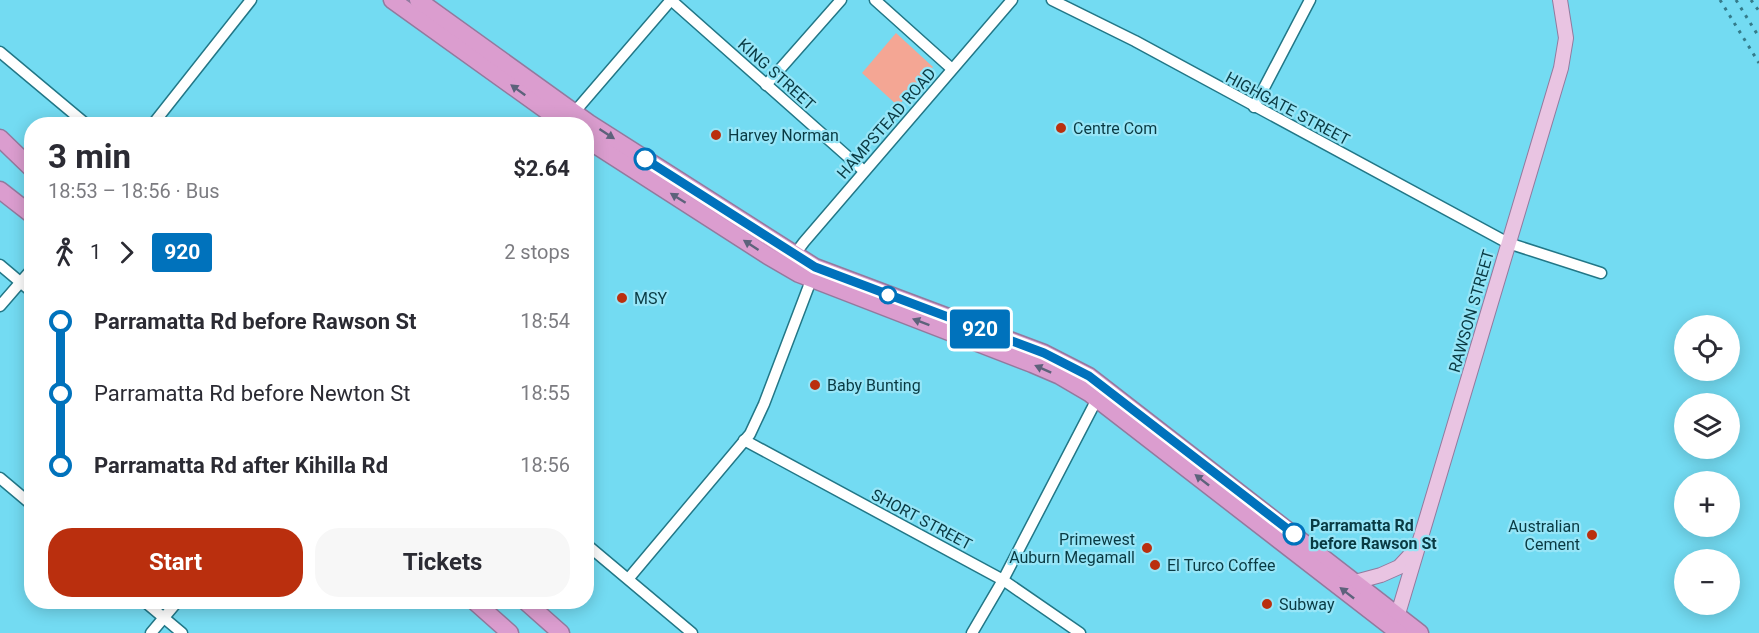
<!DOCTYPE html>
<meta charset="utf-8">
<style>
body{margin:0;font-family:Roboto,sans-serif;background:#f7f7f7;color:#2b2b33;height:100vh;display:flex;flex-direction:column;font-size:22px;white-space:nowrap}
*{box-sizing:border-box;margin:0}
p{font-size:20px;color:#7c7c81}
.icon{flex:none;width:33px;height:33px;fill:none;stroke:currentColor;stroke-width:2;stroke-linecap:round;stroke-linejoin:round}
.map{position:relative;flex:1;overflow:hidden}
.side{position:absolute;left:24px;top:117px;width:570px;height:492px;display:flex;flex-direction:column;background:#fff;border-radius:24px;box-shadow:0 3px 15px #0003}
.side>*{flex:none}
.badge{padding:0 12px;border-radius:4px;font-size:21px;line-height:39px}
.controls{position:absolute;left:1674px;top:315px;display:grid;gap:12px}
.controls a{display:grid;place-items:center;width:66px;height:66px;border-radius:50%;background:#fff;box-shadow:0 3px 15px #0003;font-size:30px}
.map>.badge{position:absolute;translate:-50% -50%;box-shadow:0 0 0 3px #fff}
.legs{display:flex;align-items:center;gap:9px;height:66px;padding:0 24px;font-size:20px}
.legs p{margin-inline-start:auto}
.headline{display:flex;align-items:center;justify-content:space-between;height:102px;padding:0 24px}
h1{font-size:33px;font-weight:700;line-height:45px}
.primary-button{display:flex;gap:12px;margin-top:auto;padding:12px 24px}
.primary-button a{flex:1;height:69px;border-radius:24px;background:#ba2f0e;color:#fff;font-size:24px;font-weight:700;line-height:69px;text-align:center}
.primary-button a+a{background:#f7f7f7;color:#2b2b33}
ul{padding:0 24px;list-style:none}
li{display:flex;align-items:center;gap:21px;height:72px;font-size:22px}
li i{display:grid;place-items:center;width:9px;height:100%;margin:0 8px;background:currentColor}
li i::after{content:'';width:15px;height:15px;margin:-8px;border:4px solid;border-radius:50%;background:#fff}
li p{margin-inline-start:auto}
li:first-child i{background:linear-gradient(#0000 50%,currentColor 0)}
li:last-child i{background:linear-gradient(currentColor 50%,#0000 0)}
.map>svg:first-child{display:block}
.green{fill:#f4a694}
.lines{fill:none;stroke-linecap:round;stroke-linejoin:round}
.minor-casing{stroke:#227787;stroke-width:13}
.major-casing{stroke:#927a9e;stroke-width:16}
.highway-casing{stroke:#927a9e;stroke-width:19}
.minor{stroke:#fff;stroke-width:10}
.major{stroke:#e9c4e2;stroke-width:14}
.highway{stroke:#db9dcf;stroke-width:16}
.rail{stroke:#347b8a;stroke-width:3;stroke-dasharray:3 6;stroke-linecap:butt}
.oneway{fill:#5d627b}
.line-1-casing{stroke:#fff;stroke-width:14}
.line-1{stroke:#0072bc;stroke-width:9}
.poi-dot{fill:#ba2f0e;stroke:#96e5f7;stroke-width:2}
.stop-1-dot{fill:#fff;stroke:#0072bc;stroke-width:3}
.labels{text-anchor:middle;stroke-width:4.5;stroke-linejoin:round;paint-order:stroke}
.street-label{font-size:16px;fill:#093a43;stroke:#96e5f7}
.poi-label{font-size:16px;fill:#093a43;stroke:#96e5f7;text-anchor:start}
.stop-label{font-size:16px;font-weight:bold;fill:#093a43;stroke:#96e5f7;text-anchor:start}
</style>
<div class="map">
<svg width="1759" height="633" viewBox="0 0 1759 633">
<rect width="100%" height="100%" fill="#73dbf2"/>
<path class="green" d="M896,33L933,67L898,106L862,73Z"/>
<g class="lines">
<defs>
<g id="minor">
<path d="M671,0L864,171"/>
<path d="M875,0L952,69"/>
<path d="M1052,0L1135,41L1508,243L1601,273"/>
<path d="M0,52L86,124"/>
<path d="M766,85L841,0"/>
<path d="M1254,107L1310,0"/>
<path d="M572,115L671,0"/>
<path d="M153,124L251,0"/>
<path d="M792,258L804,242L1012,0"/>
<path d="M0,265L32,292"/>
<path d="M0,306L32,269"/>
<path d="M744,440L1003,580L1080,633"/>
<path d="M0,478L32,505"/>
<path d="M586,544L692,633"/>
<path d="M629,578L750,434L764,404L813,275"/>
<path d="M145,602L182,633"/>
<path d="M151,633L177,602"/>
<path d="M972,633L1003,580L1097,399"/>
</g>
<g id="major">
<path d="M1355,582L1381,575L1399,567L1413,552"/>
<path d="M1395,624L1561,68L1566,38L1560,0"/>
</g>
<g id="highway">
<path d="M392,0L565,124"/>
<path d="M418,0L589,123L815,267L1044,353L1089,376L1420,633"/>
<path d="M0,138L32,169"/>
<path d="M586,139L768,256L799,274L1032,364L1060,376L1089,393L1399,633"/>
<path d="M0,190L32,215"/>
<path d="M475,602L510,633"/>
<path d="M526,602L561,633"/>
</g>
</defs>
<use href="#minor" class="minor-casing"/>
<use href="#major" class="major-casing"/>
<use href="#highway" class="highway-casing"/>
<use href="#minor" class="minor"/>
<use href="#major" class="major"/>
<use href="#highway" class="highway"/>
<g class="rail">
<path d="M1720,0L1759,63"/>
<path d="M1736,0L1759,37"/>
<path d="M1751,0L1759,11"/>
</g>
</g>
<defs><path id="oneway-solid" d="M-6-.8H1V-3.2L6.5 0L1 3.2V.8H-6Z" transform="scale(1.5)"/></defs>
<g class="oneway">
<use href="#oneway-solid" transform="translate(518 90) rotate(-144)"/>
<use href="#oneway-solid" transform="translate(607 134) rotate(33)"/>
<use href="#oneway-solid" transform="translate(678 198) rotate(-148)"/>
<use href="#oneway-solid" transform="translate(751 245) rotate(-147)"/>
<use href="#oneway-solid" transform="translate(921 322) rotate(-159)"/>
<use href="#oneway-solid" transform="translate(1043 369) rotate(-156)"/>
<use href="#oneway-solid" transform="translate(1202 480) rotate(-142)"/>
<use href="#oneway-solid" transform="translate(1347 593) rotate(-142)"/>
</g>
<g class="lines">
<defs>
<path id="line-1" d="M645,159L815,267L1044,353L1089,376L1294,534"/>
</defs>
<use href="#line-1" class="line-1-casing"/>
<use href="#line-1" class="line-1"/>
</g>
<g class="poi-dot">
<circle cx="1061" cy="128" r="6"/>
<circle cx="716" cy="135" r="6"/>
<circle cx="622" cy="298" r="6"/>
<circle cx="815" cy="385" r="6"/>
<circle cx="1592" cy="535" r="6"/>
<circle cx="1147" cy="548" r="6"/>
<circle cx="1155" cy="565" r="6"/>
<circle cx="1267" cy="604" r="6"/>
</g>
<g class="stop-1-dot">
<circle cx="645" cy="159" r="10"/>
<circle cx="888" cy="295" r="8"/>
<circle cx="1294" cy="534" r="10"/>
</g>
<g class="labels">
<g class="street-label">
<text transform="translate(777 74) rotate(42)" y="6">KING STREET</text>
<text transform="translate(1288 108) rotate(28)" y="6">HIGHGATE STREET</text>
<text transform="translate(886 123) rotate(-49)" y="6">HAMPSTEAD ROAD</text>
<text transform="translate(1471 311) rotate(-74)" y="6">RAWSON STREET</text>
<text transform="translate(922 519) rotate(28)" y="6">SHORT STREET</text>
</g>
<g class="poi-label">
<text x="1073" y="134">Centre Com</text>
<text x="728" y="141">Harvey Norman</text>
<text x="634" y="304">MSY</text>
<text x="827" y="391">Baby Bunting</text>
<text x="1580" y="532" text-anchor="end">Australian<tspan x="1580" dy="18">Cement</tspan></text>
<text x="1135" y="545" text-anchor="end">Primewest<tspan x="1135" dy="18">Auburn Megamall</tspan></text>
<text x="1167" y="571">El Turco Coffee</text>
<text x="1279" y="610">Subway</text>
</g>
<g class="stop-label">
<text x="1310" y="531">Parramatta Rd<tspan x="1310" dy="18">before Rawson St</tspan></text>
</g>
</g>
</svg>
<div class="controls">
<a><svg class="icon" aria-label="locate" viewBox="0 0 24 24"><circle cx="12" cy="12" r="6"/><path d="M12 2v4M12 18v4M2 12h4M18 12h4"/></svg></a>
<a><svg class="icon" aria-label="layers" viewBox="0 0 24 24"><path d="M12 4l9 5-9 5-9-5zM3 14l9 5 9-5"/></svg></a>
<a>+</a>
<a>−</a>
</div>
<b class="badge" style="left:980px;top:329px;background:#0072bc;color:#fff">920</b>
<section class="side">
<div class="headline"><div><h1>3 min</h1><p>18:53 – 18:56 · Bus</p></div><b>$2.64</b></div>
<div class="legs"><svg class="icon" aria-label="walk" viewBox="0 0 24 24"><circle cx="13" cy="4" r="2"/><path d="M13 8l-2 6 4 7M11 14l-3 7M7 12l3-4h3l4 4"/></svg>1<svg class="icon" aria-label="forward" viewBox="0 0 24 24"><path d="M9 5l7 7-7 7"/></svg><b class="badge" style="background:#0072bc;color:#fff">920</b><p>2 stops</p></div>
<ul>
<li><i style="color:#0072bc"></i><b>Parramatta Rd before Rawson St</b><p>18:54</p></li>
<li><i style="color:#0072bc"></i><span>Parramatta Rd before Newton St</span><p>18:55</p></li>
<li><i style="color:#0072bc"></i><b>Parramatta Rd after Kihilla Rd</b><p>18:56</p></li>
</ul>
<div class="primary-button"><a>Start</a><a>Tickets</a></div>
</section>
</div>
